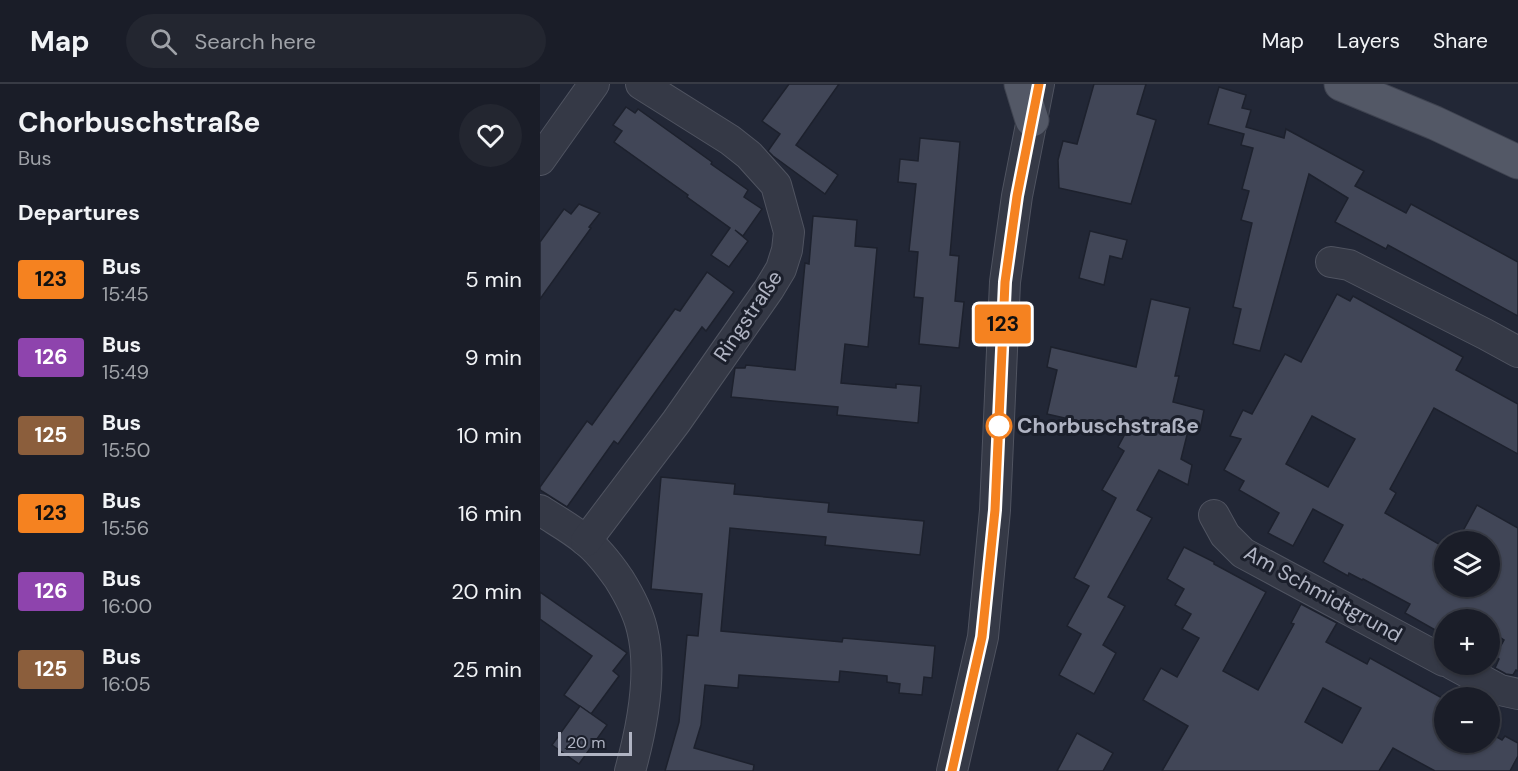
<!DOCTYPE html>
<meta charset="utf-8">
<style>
body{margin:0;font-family:"DM Sans",sans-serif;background:#232630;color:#f1f3f6;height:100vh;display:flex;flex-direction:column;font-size:22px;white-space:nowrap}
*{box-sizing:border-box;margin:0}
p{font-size:20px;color:#9fa2a8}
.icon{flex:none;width:33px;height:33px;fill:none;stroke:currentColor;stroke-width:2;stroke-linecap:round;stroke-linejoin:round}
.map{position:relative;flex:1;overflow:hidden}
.side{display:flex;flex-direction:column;background:#1a1d28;width:540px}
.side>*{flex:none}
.badge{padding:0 12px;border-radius:4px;font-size:21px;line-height:39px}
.controls{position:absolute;left:894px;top:447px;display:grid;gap:12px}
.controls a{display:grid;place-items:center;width:66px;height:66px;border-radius:50%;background:#1a1d28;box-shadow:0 2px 4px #0004,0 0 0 2px #383b45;font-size:30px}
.scale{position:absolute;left:18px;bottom:15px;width:74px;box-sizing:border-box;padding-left:6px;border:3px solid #b0b4c3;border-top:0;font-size:16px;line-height:21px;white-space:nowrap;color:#b0b4c3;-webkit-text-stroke:4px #1b1f2b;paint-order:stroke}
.map>.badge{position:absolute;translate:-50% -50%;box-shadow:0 0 0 3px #fff}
h2{padding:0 18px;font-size:22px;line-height:54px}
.round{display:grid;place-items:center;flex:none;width:63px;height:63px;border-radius:32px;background:#232630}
.headline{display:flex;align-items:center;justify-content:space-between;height:102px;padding:0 18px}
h1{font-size:28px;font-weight:700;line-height:45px}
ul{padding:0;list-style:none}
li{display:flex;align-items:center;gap:18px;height:78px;padding:0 18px}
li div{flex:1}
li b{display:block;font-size:22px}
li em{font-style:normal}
li .badge{min-width:66px;font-weight:700;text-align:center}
header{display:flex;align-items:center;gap:36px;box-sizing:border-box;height:84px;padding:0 30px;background:#1a1d28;border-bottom:2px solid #383b45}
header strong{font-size:28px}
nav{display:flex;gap:33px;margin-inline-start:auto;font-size:21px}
.search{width:420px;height:54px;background:#232630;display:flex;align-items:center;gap:15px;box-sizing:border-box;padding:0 21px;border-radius:33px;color:#9fa2a8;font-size:22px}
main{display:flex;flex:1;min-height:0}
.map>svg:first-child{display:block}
.building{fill:#414657;stroke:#1d212d;stroke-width:1.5;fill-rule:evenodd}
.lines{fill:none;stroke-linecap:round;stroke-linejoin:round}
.minor-casing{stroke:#505461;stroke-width:32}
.major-casing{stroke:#3f4350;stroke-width:35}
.minor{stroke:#353946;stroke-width:30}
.major{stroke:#535866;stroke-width:33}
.line-casing{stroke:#fff;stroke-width:14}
.line{stroke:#f58220;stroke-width:9}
.stop-dot{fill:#fff;stroke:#f58220;stroke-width:3}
.labels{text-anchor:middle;stroke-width:6;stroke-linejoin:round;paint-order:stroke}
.street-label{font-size:21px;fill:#b0b4c3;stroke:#1b1f2b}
.stop-label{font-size:21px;font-weight:bold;fill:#b0b4c3;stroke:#1b1f2b;text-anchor:start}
</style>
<header>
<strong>Map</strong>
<div class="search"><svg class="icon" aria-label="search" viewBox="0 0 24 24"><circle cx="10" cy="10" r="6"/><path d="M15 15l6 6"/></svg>Search here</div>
<nav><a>Map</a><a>Layers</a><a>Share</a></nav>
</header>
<main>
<section class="side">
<div class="headline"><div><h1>Chorbuschstraße</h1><p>Bus</p></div><a class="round"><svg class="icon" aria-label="heart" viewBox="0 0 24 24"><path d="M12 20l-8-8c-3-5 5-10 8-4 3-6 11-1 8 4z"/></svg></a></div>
<h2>Departures</h2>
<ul>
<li><span class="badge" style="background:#f58220;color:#111">123</span><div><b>Bus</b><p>15:45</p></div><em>5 min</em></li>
<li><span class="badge" style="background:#8e44ad;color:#fff">126</span><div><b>Bus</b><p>15:49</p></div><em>9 min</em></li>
<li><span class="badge" style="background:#8b5e3c;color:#fff">125</span><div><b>Bus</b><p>15:50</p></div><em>10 min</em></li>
<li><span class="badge" style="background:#f58220;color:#111">123</span><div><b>Bus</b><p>15:56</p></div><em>16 min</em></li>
<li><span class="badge" style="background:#8e44ad;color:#fff">126</span><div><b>Bus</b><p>16:00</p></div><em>20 min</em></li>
<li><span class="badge" style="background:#8b5e3c;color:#fff">125</span><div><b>Bus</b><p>16:05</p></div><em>25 min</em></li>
</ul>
</section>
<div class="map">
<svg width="978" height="687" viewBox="0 0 978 687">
<rect width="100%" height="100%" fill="#222736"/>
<g class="building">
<path d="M249,0H299L256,61L298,91L285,110L233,72L228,67L240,50L222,37Z"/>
<path d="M554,0H606L597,30L616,36L591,120L519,104L518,76L523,57L537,60Z"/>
<path d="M679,3L706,11L702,24L711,26L706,43L744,54L746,45L824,87L815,102L866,129L871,120L978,178V232L848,161L846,165L795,138L808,114L769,90L720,267L693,260L701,225L693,223L712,139L701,136L709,107L702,105L713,64L701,61L704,50L668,40Z"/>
<path d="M86,23L95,29L98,25L172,78L171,80L208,106L204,113L222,125L203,152L195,146L208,157L189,183L171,171L190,144L147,113L148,111L74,58L82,47L73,41Z"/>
<path d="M380,54L420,58L410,171L419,172L415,217L424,218L419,264L379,260L383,214L374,213L378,168L369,167L376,100L358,98L360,75L378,77Z"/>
<path d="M39,120L60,129L49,143L51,144L0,215V158L24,125L31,130Z"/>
<path d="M273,132L317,136L315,162L337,164L328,263L305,260L301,299L356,304V300L381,302L378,339L297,331L298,323L191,313L195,284H205L206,281L255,286L265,179L269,180Z"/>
<path d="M550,147L587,156L582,175L570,172L564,201L539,194Z"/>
<path d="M167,188L194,208L166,247L162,243L78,360L74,357L27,423L0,406V403L47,337L52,341L135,225L140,227Z"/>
<path d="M797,210L810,217L813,212L923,273L916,286L978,320V370L894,324L850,405L856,409L845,429L904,463V502H950V458H917L937,421L978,444V587L976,586L973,591L966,590L955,584L959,575L955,572L964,556L950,547V536H929L925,533L923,536H904V551L865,529L870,520L823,495L822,496L809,489L808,492L783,478L803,441L773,425L753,462L728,449L739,429L699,406L704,397L684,386L701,355L690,352L703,326L712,330L745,270L761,278ZM772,332L815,355L788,403L746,380Z"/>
<path d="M611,215L650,224L635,292H639L633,318L664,326L660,346L649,343L641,375L652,381L648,401L619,386L597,426L612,434L568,513L585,522L563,561L576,569L554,610L519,591L541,550L527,542L549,502L534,494L576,414L562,406L584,367L578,363L586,348L507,330L517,286L507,283L511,263L596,283Z"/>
<path d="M121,393L195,400L194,410L289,419L288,428L384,437L380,471L285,461L286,453L190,444L181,547L302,558L303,554L395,562L392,594L384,593L382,611L359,609L360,600L347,598V592L300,587L299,598L199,591L198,604L165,601L161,641L154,664L214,681L213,687H125L139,638L147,551L158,552L162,510L111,505Z"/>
<path d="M644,463L674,478V480L726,508L683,587L718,606L754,540L751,539L761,520L797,539L786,558L827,580L830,574L904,615V658H950V649L962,656L965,652L978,659V672L970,687H895L853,664L839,687H622L648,642L603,616L621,584L637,593L659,554L642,545L651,530L635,521L644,505L627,495ZM783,604L821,624L802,659L765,638Z"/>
<path d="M0,508L87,569L73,587L79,592L51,630L24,611L52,572L0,535Z"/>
<path d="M40,622L67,641L39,680L12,661Z"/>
<path d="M537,649L573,669L563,687H517Z"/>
</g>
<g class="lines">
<defs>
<g id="minor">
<path d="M0,76L54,0"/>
<path d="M791,178L809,181L945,250L978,268"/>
<path d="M0,426C15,436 32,445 46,457C59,467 70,482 79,495C89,511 98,528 102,545C113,589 102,644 90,687"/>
<path d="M674,431L685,451L703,469L904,577"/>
<path d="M46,457L136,338L229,205L241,185L247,166L249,148L236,101L209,71L190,56L101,0"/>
<path d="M912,580L960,606L978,610"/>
<path d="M412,687L443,553L455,426L465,198L477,112L499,0"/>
</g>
<g id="major">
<path d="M481,0L492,36"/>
<path d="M801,0L895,39L978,78"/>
</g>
</defs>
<use href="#minor" class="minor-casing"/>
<use href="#major" class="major-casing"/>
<use href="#minor" class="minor"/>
<use href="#major" class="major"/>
</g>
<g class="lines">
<defs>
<path id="line" d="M412,687L442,553L455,426L465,198L477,112L499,0"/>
</defs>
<use href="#line" class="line-casing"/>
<use href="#line" class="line"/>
</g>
<circle class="stop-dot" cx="459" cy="342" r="12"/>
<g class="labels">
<g class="street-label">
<text transform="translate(208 232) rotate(-56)" y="7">Ringstraße</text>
<text transform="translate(783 510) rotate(29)" y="7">Am Schmidtgrund</text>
</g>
<g class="stop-label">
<text x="477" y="349">Chorbuschstraße</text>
</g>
</g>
</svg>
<div class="controls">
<a><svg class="icon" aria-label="layers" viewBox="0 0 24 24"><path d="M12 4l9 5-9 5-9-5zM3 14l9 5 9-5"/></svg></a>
<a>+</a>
<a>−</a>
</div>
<div class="scale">20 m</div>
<b class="badge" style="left:463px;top:240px;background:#f58220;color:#111">123</b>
</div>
</main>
